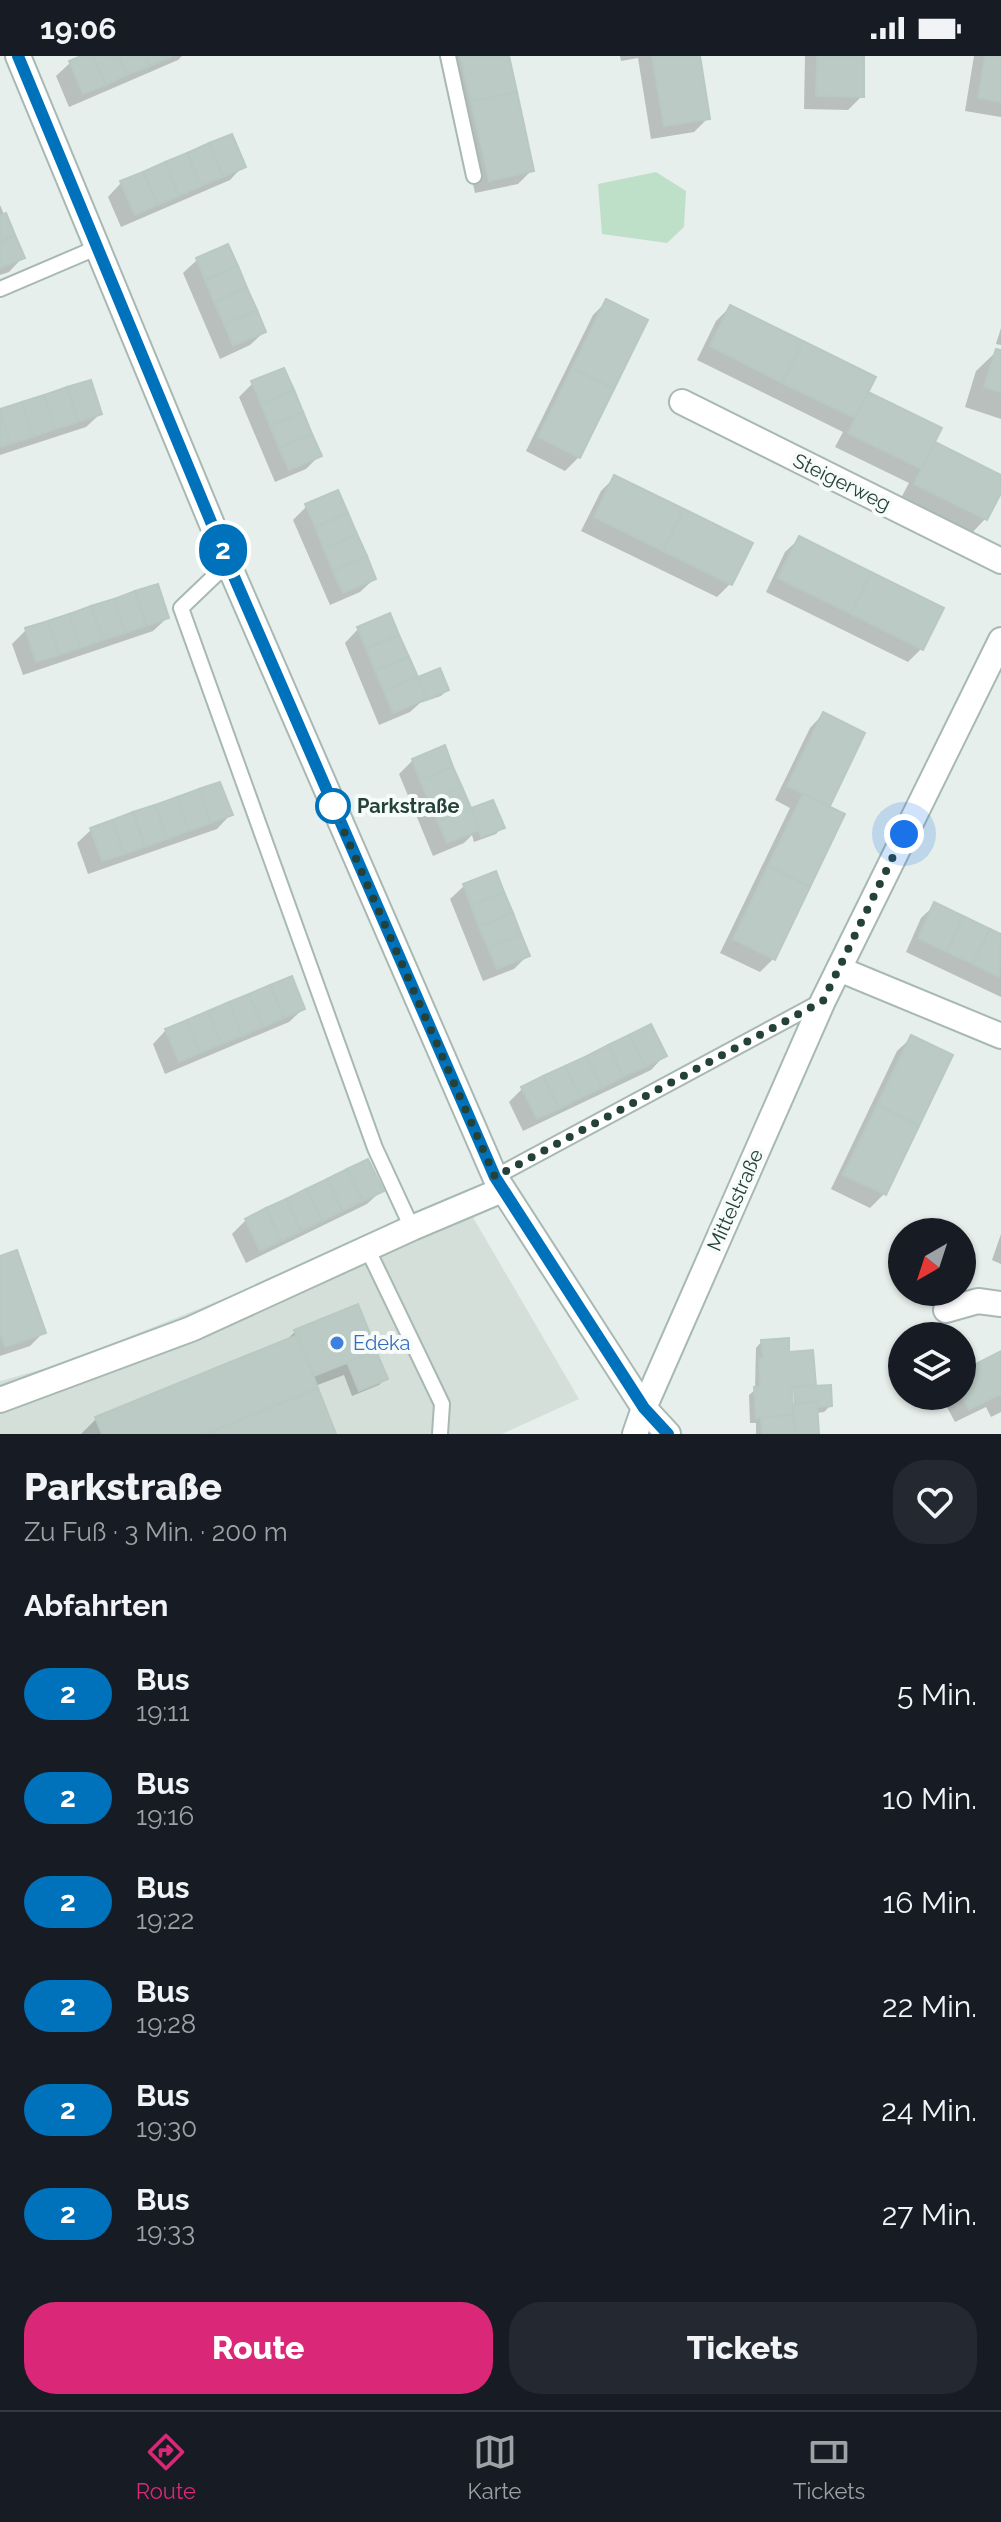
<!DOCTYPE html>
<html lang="de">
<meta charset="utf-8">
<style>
body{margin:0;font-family:Raleway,sans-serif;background:#242831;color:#f1f3f6;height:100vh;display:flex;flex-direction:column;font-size:30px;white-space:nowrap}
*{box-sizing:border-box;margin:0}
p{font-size:26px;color:#9ea1a6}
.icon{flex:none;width:44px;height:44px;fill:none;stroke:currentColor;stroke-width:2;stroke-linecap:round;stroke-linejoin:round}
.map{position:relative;height:1378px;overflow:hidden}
.drawer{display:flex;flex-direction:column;background:#171b24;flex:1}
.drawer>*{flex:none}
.badge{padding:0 16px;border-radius:26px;font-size:28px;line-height:52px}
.needle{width:52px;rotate:219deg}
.fabs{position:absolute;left:888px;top:1162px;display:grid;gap:16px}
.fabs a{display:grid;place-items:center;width:88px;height:88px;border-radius:50%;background:#171b24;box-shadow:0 2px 6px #0004;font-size:40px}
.you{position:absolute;width:40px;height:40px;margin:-20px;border:6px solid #fff;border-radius:50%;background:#1a73e8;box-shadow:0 0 0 12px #1a73e833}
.map>.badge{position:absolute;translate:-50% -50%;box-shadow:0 0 0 4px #fff}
h2{padding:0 24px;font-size:30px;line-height:72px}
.round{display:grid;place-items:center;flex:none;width:84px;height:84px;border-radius:32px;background:#242831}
.overview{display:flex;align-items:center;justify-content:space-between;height:136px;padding:0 24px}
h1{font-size:38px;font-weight:800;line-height:60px}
.action{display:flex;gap:16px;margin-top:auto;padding:16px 24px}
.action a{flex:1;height:92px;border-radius:32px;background:#db2777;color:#fff;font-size:32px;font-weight:800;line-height:92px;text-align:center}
.action a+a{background:#242831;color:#f1f3f6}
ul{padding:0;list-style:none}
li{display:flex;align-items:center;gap:24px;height:104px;padding:0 24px}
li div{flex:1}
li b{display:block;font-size:30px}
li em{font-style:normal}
li .badge{min-width:88px;font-weight:700;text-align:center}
.status{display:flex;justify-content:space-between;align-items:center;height:56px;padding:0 40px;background:#171b24;direction:ltr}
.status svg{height:22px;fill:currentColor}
.menu{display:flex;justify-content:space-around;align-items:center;height:112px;border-top:2px solid #363941;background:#171b24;font-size:22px;color:#9ea1a6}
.menu a{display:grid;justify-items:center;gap:4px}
.menu .selected{color:#db2777}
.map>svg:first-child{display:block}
.built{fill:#d4dfda}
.green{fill:#bfe0c8}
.shadow{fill:#0003;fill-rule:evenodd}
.building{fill:#bbcac4;stroke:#b8c9c2;stroke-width:2}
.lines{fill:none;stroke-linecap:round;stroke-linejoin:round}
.service-casing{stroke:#a8b8b2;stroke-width:18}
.minor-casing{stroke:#a8b8b2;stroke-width:28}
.tertiary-casing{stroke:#a8b8b2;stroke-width:28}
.service{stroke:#fff;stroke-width:14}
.minor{stroke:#fff;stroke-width:24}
.tertiary{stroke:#fff;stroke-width:24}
.line-casing{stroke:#fff;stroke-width:18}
.line{stroke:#0072bc;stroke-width:12}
.walk{stroke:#24423a;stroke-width:8;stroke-dasharray:0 14.4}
.stop-dot{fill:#fff;stroke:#0072bc;stroke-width:4}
.shop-dot{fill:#3f7fe0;stroke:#f7fbf9;stroke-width:3}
.labels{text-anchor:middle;stroke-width:8;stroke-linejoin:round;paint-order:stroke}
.street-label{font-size:20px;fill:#24423a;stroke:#f7fbf9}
.stop-label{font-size:20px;font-weight:bold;fill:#24423a;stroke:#f7fbf9;text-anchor:start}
.shop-label{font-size:20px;fill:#366cbe;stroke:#f7fbf9;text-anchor:start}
</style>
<div class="status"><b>19:06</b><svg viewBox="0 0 49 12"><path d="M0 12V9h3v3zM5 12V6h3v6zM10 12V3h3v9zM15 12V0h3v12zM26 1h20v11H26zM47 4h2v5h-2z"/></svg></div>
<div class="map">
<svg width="1001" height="1378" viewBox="0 0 1001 1378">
<rect width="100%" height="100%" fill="#e6efeb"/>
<path class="built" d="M464,1146L579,1343L502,1378H0V1325L64,1307Z"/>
<path class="green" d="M656,116L686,135L684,171L667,187L602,178L598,128Z"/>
<g class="shadow">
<path d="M86,0H182L178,4L69,51L56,20L70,7Z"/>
<path d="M444,0H507L532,114L518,128L475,137Z"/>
<path d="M620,0H698L708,62L694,76L651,83L638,2L621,5Z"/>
<path d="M805,0H862V40L848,54L804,53Z"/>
<path d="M974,0H1001V61L965,55Z"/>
<path d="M243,110L230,124L121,171L108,141L121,127Z"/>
<path d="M0,149L22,202L9,216L0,219Z"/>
<path d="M197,204L264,276L250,289L220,303L183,217Z"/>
<path d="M606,246L579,401L565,415L526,395L593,259Z"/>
<path d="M730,251L866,337L932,387L1001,422V432L985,463L972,477L901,442L909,427L835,391L843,376L697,304L716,265Z"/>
<path d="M1001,272V289L996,288Z"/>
<path d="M997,295L1001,296V363L965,351L976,315Z"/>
<path d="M89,327L100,358L86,371L0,399V356Z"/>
<path d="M253,327L320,399L306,413L275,426L239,341Z"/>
<path d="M615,421L731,527L717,541L581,475L601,435Z"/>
<path d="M307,450L374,523L360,536L330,549L293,464Z"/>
<path d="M799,483L921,593L908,606L766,536L785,496Z"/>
<path d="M167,562L153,575L23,619L12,588L26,574Z"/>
<path d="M358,573L417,625L447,634L441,640L420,647L410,656L379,669L345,587Z"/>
<path d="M823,658L863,677L827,751L774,902L760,916L720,897L790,752L775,744L810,672Z"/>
<path d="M413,704L470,755L502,771L496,778L474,786L472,779L464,787L433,800L399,718Z"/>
<path d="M230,759L217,773L88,818L77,787L91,774Z"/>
<path d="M464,830L528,899L514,913L483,925L450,843Z"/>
<path d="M935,849L1001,880V941L906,896L921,862Z"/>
<path d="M303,953L289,966L165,1018L153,988L166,974Z"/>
<path d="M911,982L950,1000L884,1138L870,1152L831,1133L897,995Z"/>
<path d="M664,1000L651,1014L523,1075L509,1046L523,1032Z"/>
<path d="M381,1135L367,1148L246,1207L232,1178L246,1164Z"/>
<path d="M1001,1178V1208L992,1204Z"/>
<path d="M0,1202L44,1276L30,1290L0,1300Z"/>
<path d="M296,1275L385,1323L379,1329L352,1340L344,1319L315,1330L334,1378H81L96,1363L284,1286Z"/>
<path d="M762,1285L787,1298L830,1350L824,1356L816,1357L817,1378H756V1367H750L749,1339L755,1334L756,1292ZM796,1329L798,1349L791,1350L789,1330Z"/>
<path d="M1001,1298V1356L991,1361L986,1351L955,1366L941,1340H962V1317Z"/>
</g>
<g class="building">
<path d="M81,0H93L106,29L83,38L69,5Z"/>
<path d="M93,0H119L127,19L106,29Z"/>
<path d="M119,0H145L150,10L127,19Z"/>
<path d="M145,0H172L150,10Z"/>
<path d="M460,0H509L517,36L471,46Z"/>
<path d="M652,0H700L710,63L664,70Z"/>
<path d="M817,0H864V41L816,40Z"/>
<path d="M985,0H1001V46L978,42Z"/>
<path d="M517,36L534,115L489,125L471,46Z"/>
<path d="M232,78L246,111L223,121L209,87Z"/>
<path d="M209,87L223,121L201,130L187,97Z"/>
<path d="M187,97L201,130L179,140L165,106Z"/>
<path d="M165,106L179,140L158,149L143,116Z"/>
<path d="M143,116L158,149L135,159L120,125Z"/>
<path d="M6,157L15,179L0,186V160Z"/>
<path d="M15,179L25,202L0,212V186Z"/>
<path d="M228,188L238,210L205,224L196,202Z"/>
<path d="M238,210L247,232L214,246L205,224Z"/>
<path d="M247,232L257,254L224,268L214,246Z"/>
<path d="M606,243L648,264L614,333L572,312Z"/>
<path d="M730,249L803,285L782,327L710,290Z"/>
<path d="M257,254L266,276L233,290L224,268Z"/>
<path d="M803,285L876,321L855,362L782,327Z"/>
<path d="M996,293L1001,294V336L984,331Z"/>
<path d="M284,312L294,334L261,348L251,325Z"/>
<path d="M572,312L614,333L580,402L538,381Z"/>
<path d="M91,324L102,358L78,366L67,331Z"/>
<path d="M67,331L78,366L55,373L44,339Z"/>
<path d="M294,334L303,356L270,370L261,348Z"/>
<path d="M868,336L942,372L921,413L848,377Z"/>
<path d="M44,339L55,373L33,381L22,346Z"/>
<path d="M22,346L33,381L10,388L0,353Z"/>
<path d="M303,356L312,378L279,392L270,370Z"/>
<path d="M0,358L10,388L0,391Z"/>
<path d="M312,378L322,400L289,414L279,392Z"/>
<path d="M935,386L1001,419V437L987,464L914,428Z"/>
<path d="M614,419L684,453L663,495L594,461Z"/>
<path d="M338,434L348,457L315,471L305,448Z"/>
<path d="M684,453L753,487L732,529L663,495Z"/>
<path d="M348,457L357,478L324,493L315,471Z"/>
<path d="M357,478L367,500L333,515L324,493Z"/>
<path d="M799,480L871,516L851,558L778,522Z"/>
<path d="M367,500L376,523L343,537L333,515Z"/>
<path d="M871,516L944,552L923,594L851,558Z"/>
<path d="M158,528L169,562L146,570L135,535Z"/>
<path d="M135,535L146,570L125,577L114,543Z"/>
<path d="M114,543L125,577L103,584L91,550Z"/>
<path d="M91,550L103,584L80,592L69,558Z"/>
<path d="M390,557L399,579L366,593L357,571Z"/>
<path d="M69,558L80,592L59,599L48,565Z"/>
<path d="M48,565L59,599L36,606L25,572Z"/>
<path d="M399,579L409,601L375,615L366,593Z"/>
<path d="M409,601L418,621L384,635L375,615Z"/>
<path d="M440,612L449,634L426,644L418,621Z"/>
<path d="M418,621L426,643L393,657L384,635Z"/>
<path d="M823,656L865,677L830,750L787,730Z"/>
<path d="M445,689L453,711L420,724L412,703Z"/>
<path d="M453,711L462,731L429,745L420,724Z"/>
<path d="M220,726L233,759L211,767L199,733Z"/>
<path d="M462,731L471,752L438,766L429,745Z"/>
<path d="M199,733L211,767L189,775L177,741Z"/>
<path d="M803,738L845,758L810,831L768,810Z"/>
<path d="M177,741L189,775L167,783L155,749Z"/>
<path d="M493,744L505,772L481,781L471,752Z"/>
<path d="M155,749L167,783L145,791L133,756Z"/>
<path d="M471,752L480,774L447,787L438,766Z"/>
<path d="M133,756L145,791L124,798L112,764Z"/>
<path d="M112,764L124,798L102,805L90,772Z"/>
<path d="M768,810L810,831L775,904L733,883Z"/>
<path d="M496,815L504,836L471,850L463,828Z"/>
<path d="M504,836L513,857L479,871L471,850Z"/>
<path d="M934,846L963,860L947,896L918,882Z"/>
<path d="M513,857L521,878L488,892L479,871Z"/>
<path d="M963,860L990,873L973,908L947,896Z"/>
<path d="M990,873L1001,878L999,921L973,908Z"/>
<path d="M521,878L530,900L497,913L488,892Z"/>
<path d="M292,920L305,953L284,962L270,929Z"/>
<path d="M270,929L284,962L263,971L249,938Z"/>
<path d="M249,938L263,971L242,980L229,946Z"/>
<path d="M229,946L242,980L221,988L208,955Z"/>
<path d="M208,955L221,988L200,997L187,964Z"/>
<path d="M187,964L200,997L179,1006L165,973Z"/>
<path d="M651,968L667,1000L645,1011L629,979Z"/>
<path d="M629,979L645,1011L623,1021L608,989Z"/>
<path d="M911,979L953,999L919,1070L877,1049Z"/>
<path d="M608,989L623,1021L602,1032L587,1000Z"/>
<path d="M587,1000L602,1032L580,1042L565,1010Z"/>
<path d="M565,1010L580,1042L559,1053L543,1020Z"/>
<path d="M543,1020L559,1053L537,1063L521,1031Z"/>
<path d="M877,1049L919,1070L886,1139L843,1119Z"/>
<path d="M368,1103L384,1135L363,1145L347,1113Z"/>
<path d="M347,1113L363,1145L342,1155L327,1123Z"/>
<path d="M327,1123L342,1155L322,1165L306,1133Z"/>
<path d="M306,1133L322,1165L301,1175L286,1143Z"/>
<path d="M286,1143L301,1175L281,1185L266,1152Z"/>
<path d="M266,1152L281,1185L260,1195L245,1163Z"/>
<path d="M17,1194L46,1277L5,1291L0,1276V1200Z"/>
<path d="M358,1248L377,1295L314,1320L294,1274Z"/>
<path d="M297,1279L318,1332L205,1378H102L95,1361Z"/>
<path d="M789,1282V1296L813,1294L816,1330L792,1331L793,1359L756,1362L754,1331H760L759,1302H763L761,1284Z"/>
<path d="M376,1295L388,1323L359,1335L347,1306Z"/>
<path d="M1001,1295V1341L1000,1338L969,1354L962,1340V1315Z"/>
<path d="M831,1329L832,1350L817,1351V1346L795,1347L794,1331Z"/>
<path d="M318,1332L336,1378H205Z"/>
<path d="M817,1346L819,1378H795L793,1348Z"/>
<path d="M793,1359L795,1378H762L761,1361Z"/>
</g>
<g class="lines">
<defs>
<g id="service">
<path d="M448,0L474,120"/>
<path d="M0,233L96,192"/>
<path d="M228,507L181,552L375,1092L412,1172"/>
<path d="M495,1121L822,945"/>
<path d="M367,1192L442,1348L440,1378"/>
</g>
<g id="minor">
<path d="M682,346L1001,505"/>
<path d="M839,913L1001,980"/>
<path d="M946,1254L978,1245L1001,1248"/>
<path d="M0,1344L191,1273L412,1172L502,1134"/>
<path d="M668,1378L644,1352L823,945L1001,584"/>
</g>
<path id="tertiary" d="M18,0L228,507L495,1121L644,1352L635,1378"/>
</defs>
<use href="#service" class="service-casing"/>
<use href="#minor" class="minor-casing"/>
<use href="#tertiary" class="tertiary-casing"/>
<use href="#service" class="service"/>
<use href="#minor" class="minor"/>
<use href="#tertiary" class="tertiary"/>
</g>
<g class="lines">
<defs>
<path id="line" d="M18,0L228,507L495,1121L644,1352L668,1378"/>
</defs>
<use href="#line" class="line-casing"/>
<use href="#line" class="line"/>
<path class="walk" d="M333,750L495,1121L823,945L904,778"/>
</g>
<circle class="stop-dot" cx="333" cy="750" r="16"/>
<circle class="shop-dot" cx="337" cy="1287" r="8"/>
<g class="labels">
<g class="street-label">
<text transform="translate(842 426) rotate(26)" y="7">Steigerweg</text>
<text transform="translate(735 1144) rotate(-66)" y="7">Mittelstraße</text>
</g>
<g class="stop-label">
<text x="357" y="757">Parkstraße</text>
</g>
<g class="shop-label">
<text x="353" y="1294">Edeka</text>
</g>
</g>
</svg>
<div class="fabs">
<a><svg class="needle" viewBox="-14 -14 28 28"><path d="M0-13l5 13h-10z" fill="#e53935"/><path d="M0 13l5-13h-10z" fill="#9ea1a6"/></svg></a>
<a><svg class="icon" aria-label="layers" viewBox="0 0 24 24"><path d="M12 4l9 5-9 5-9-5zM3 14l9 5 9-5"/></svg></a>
</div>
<div class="you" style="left:904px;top:778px"></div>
<b class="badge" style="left:223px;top:494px;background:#0072bc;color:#fff">2</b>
</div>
<section class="drawer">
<div class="overview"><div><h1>Parkstraße</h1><p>Zu Fuß · 3 Min. · 200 m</p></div><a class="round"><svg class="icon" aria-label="heart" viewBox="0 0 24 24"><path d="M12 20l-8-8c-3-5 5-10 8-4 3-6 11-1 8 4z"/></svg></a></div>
<h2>Abfahrten</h2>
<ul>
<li><span class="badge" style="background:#0072bc;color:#fff">2</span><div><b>Bus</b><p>19:11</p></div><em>5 Min.</em></li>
<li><span class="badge" style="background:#0072bc;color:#fff">2</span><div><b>Bus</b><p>19:16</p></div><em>10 Min.</em></li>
<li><span class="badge" style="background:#0072bc;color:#fff">2</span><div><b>Bus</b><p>19:22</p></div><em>16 Min.</em></li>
<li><span class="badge" style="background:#0072bc;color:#fff">2</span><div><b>Bus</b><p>19:28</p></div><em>22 Min.</em></li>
<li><span class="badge" style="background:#0072bc;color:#fff">2</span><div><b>Bus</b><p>19:30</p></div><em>24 Min.</em></li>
<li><span class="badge" style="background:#0072bc;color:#fff">2</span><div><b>Bus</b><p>19:33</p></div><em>27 Min.</em></li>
</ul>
<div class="action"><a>Route</a><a>Tickets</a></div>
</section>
<nav class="menu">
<a class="selected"><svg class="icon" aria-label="directions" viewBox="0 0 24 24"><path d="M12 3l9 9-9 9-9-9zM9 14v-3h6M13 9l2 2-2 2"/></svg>Route</a>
<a><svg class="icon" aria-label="map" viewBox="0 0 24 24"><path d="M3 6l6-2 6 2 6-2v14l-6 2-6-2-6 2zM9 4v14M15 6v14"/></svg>Karte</a>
<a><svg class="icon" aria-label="tickets" viewBox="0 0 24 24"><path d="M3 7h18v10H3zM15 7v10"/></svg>Tickets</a>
</nav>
